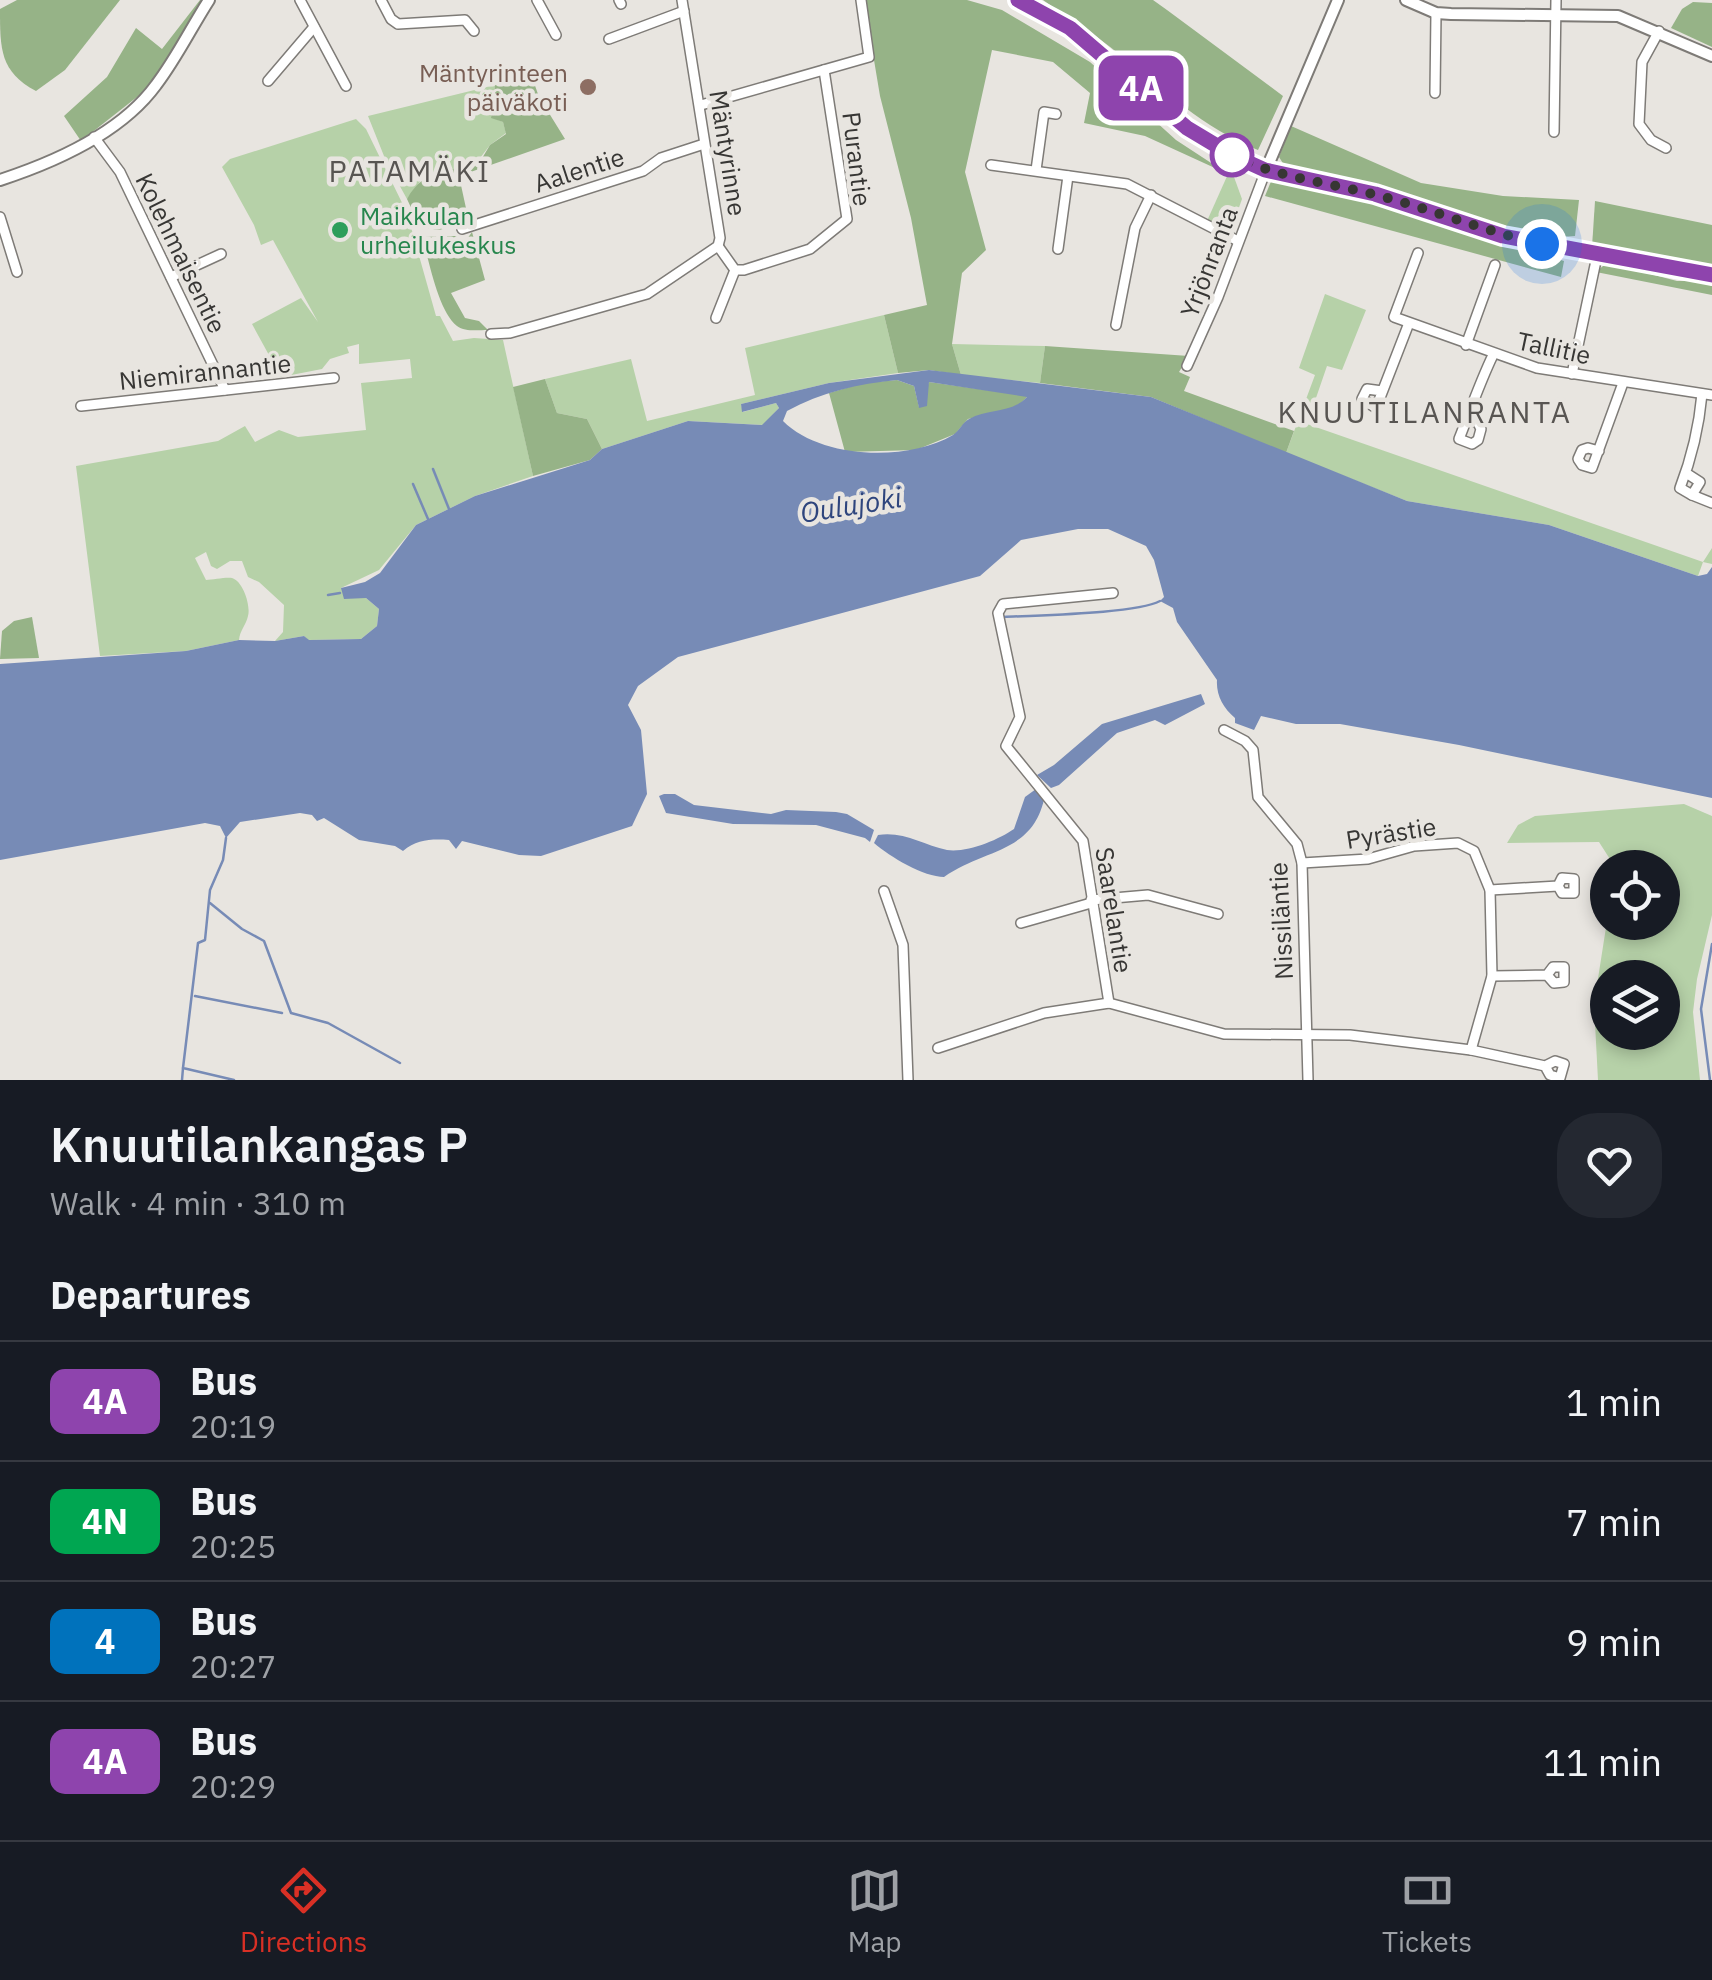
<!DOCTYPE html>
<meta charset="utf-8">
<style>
body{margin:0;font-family:"IBM Plex Sans",sans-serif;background:#242831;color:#f1f3f6;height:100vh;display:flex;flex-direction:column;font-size:38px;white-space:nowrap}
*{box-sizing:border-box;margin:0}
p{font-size:32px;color:#9ea1a6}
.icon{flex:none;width:55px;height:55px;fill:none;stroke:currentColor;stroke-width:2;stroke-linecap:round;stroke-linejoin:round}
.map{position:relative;height:1080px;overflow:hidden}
.panel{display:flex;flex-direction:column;background:#171b24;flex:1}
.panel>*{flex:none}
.badge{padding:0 20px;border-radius:15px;font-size:35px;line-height:65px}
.buttons{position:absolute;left:1590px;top:850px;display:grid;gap:20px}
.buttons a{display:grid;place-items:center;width:90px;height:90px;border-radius:50%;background:#171b24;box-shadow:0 5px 15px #0003;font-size:50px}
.you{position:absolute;width:50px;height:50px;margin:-25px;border:8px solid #fff;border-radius:50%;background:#1a73e8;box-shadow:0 0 0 15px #1a73e833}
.map>.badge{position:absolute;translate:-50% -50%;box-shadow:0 0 0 5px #fff}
h2{padding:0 50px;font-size:38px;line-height:90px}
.round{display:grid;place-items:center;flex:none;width:105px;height:105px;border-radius:40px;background:#242831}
.head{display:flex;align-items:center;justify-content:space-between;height:170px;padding:0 50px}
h1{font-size:48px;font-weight:600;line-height:75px}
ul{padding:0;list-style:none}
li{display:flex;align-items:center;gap:30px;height:120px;padding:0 50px;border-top:2px solid #363941}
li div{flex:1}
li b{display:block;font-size:38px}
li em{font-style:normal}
li .badge{min-width:110px;font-weight:700;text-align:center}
.menu{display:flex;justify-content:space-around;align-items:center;height:140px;border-top:2px solid #363941;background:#171b24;font-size:28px;color:#9ea1a6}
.menu a{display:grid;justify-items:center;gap:5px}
.menu .active{color:#d93025}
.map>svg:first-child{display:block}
.green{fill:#b6d1a8;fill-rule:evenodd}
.forest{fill:#96b387}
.water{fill:#778bb6;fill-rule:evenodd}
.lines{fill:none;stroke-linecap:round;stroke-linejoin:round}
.stream{stroke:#778bb6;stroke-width:2.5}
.minor-casing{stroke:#7e7b77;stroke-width:12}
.tertiary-casing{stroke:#7e7b77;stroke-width:14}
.secondary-casing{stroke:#7e7b77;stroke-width:15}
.minor{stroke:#fff;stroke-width:9}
.tertiary{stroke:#fff;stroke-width:10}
.secondary{stroke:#ffe1e4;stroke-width:11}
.line-casing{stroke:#fff;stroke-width:22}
.line{stroke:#8e44ad;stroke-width:15}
.walk{stroke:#373634;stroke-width:10;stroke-dasharray:0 18}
.education-dot{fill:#8d6e63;stroke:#e8e5e0;stroke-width:4}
.stop-dot{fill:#fff;stroke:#8e44ad;stroke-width:5}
.leisure-dot{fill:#2e9e5b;stroke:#e8e5e0;stroke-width:4}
.labels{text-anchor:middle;stroke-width:9;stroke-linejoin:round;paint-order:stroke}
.education-label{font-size:25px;fill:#785e54;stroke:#e8e5e0;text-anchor:end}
.street-label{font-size:25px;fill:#373634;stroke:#e8e5e0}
.leisure-label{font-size:25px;fill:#27864d;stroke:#e8e5e0;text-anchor:start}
.water-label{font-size:28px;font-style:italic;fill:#2e457d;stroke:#e8e5e0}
.quarter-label{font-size:30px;letter-spacing:2.5px;fill:#585552;stroke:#e8e5e0}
</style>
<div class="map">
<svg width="1712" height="1080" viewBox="0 0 1712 1080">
<rect width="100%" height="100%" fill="#e8e5e0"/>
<g class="green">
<path d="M495,85L491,117L503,122L506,133L490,145L477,162L422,179L407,199L386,161L368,116Z"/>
<path d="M356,119L366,129L407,213L436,316H440L453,341L474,338L503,340L533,476L475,496L416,525L379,570L341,588L366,598L379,609L377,626L361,639L308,640L304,636L275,641L283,632L284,605L259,582L248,577L242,561H230L217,569L211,566L206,552L195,558L206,580C213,580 225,577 232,578C243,581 251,606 248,616C246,625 240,630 239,640L186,651L100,656L76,466L218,441L245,426L255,442L279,430L298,437L366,430L361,383L412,378L410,359L359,364V344L347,347L349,353L330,359L322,369L281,377L252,324L301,298L318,322L273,240L261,245L254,225L222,167L230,159Z"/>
<path d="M1228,174L1234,177L1242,199L1230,233L1207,221Z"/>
<path d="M1325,294L1366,310L1342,370L1327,366L1307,424L1703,562L1712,548V564L1703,562L1698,576L1549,525L1407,501L1286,453L1315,375L1299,368Z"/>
<path d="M884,315L898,373L829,383L741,404L743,412L776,403L779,408L763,425L688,421L602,449L587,419L557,413L545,379L631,359L647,421L755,395L745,348Z"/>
<path d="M952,344L1045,346L1040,383L961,375Z"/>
<path d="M1684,804L1712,816V915L1697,979L1693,1012L1700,1080H1598L1594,1004L1607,921L1662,922V868L1615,867L1599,842L1507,843L1518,825L1535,816ZM1608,978H1662V1032H1608Z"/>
</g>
<g class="forest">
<path d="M17,0H120L65,70L36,91C0,72 0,49 0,9Z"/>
<path d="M200,0H205L151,86L81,141L64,116L107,77L136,28L162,49Z"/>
<path d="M864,0H967L1002,10L1090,62L1176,140L1228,174L1145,136L1084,123L1090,93L1053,62L992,50L965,172L986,250L962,273L952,344L961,375L929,370L898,373L884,315L927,305L911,218L880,96Z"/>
<path d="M1043,0H1153L1167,10L1283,96L1258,150C1203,128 1164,90 1119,54C1095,34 1068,18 1043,0Z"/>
<path d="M1693,2L1712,3V47L1671,28L1682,9Z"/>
<path d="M532,77L539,97L565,139L459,176L469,222L439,230L420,227L407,199C426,165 450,175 481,160L490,145L506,134L503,122L491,118L495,85Z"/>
<path d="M1291,126L1421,183L1503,196L1579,200L1575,236L1547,238L1284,165L1279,157Z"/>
<path d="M1272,179L1386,205L1564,261L1561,277L1265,196Z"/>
<path d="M1595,201L1712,225V266L1592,247Z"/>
<path d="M472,232L485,280L451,293L465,318L479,321L488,330C478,330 465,332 457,326C438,311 429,260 422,237L455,236L465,242Z"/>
<path d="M1603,266H1620L1677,281H1712V295L1596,272Z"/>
<path d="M1045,346L1189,356L1179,372L1190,377L1184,391L1294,431L1286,453L1151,397L1040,383Z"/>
<path d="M545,379L557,413L587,419L602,449L590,460L533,476L513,387Z"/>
<path d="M897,380L914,386L919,407L929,382L1028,396L1017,407L968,419L955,434L916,450L845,452L829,393L863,383Z"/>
<path d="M32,617L39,658L0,659L2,631L14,621Z"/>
</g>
<g class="water">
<path d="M929,370L1151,397L1407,501L1549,525L1698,576L1707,574L1712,567V798L1459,745L1340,724H1296L1261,716L1254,730L1235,723V718C1223,708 1216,695 1217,680L1177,622L1173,608L1160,601L1164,597L1154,560L1146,546L1108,529H1078L1021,540L980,576L678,657L638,686L628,705L641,730L647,794L632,826L541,856L519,855L462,841L456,849L449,840C432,839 417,839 403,851L395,846L359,840L324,818L317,821L312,815L300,813L240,822L226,838L220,826L205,823L0,860V664L186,651L239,640L275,641L304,636L309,640L361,639L377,626L379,609L366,598L344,599L341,588L365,582L380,573L416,525L475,496L590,460L602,449L688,421L762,425L779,408L776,403L742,412L741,404L829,383ZM897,380L914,386L919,408L927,406L929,382L1027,397C1011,414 989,408 969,419C963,422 959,431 953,435C907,462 821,459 783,421L787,411C821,392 858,384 897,380Z"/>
<path d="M1201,694L1205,704L1165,725L1155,720L1117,733L1059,785L1051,788L1037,775L1054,765L1102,724Z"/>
<path d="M1036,789L1045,795C1034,854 985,848 944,877C924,877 890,857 874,843L878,835C904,831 923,845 947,850C967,853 998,840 1014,829L1025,797Z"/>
<path d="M664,794H675L694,805L771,814L786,810L836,812L847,814L874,830L870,842L865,838L816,825L733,824L666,813L659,796Z"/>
</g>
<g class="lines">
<g class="stream">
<path d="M433,469L449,509"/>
<path d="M413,484L428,519"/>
<path d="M328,595L340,593"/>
<path d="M1004,617C1038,615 1135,614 1160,601"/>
<path d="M226,838L223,860L210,890L205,940L198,943L183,1068L234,1080"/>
<path d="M210,903L242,929L264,941L291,1013L328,1023L400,1063"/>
<path d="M195,996L282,1013"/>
<path d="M182,1080L183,1068"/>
<path d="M1710,1080L1701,1009L1712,944"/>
</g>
<defs>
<g id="minor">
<path d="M300,0L346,86"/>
<path d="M381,0L391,19L398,24L465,20L474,31"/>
<path d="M537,0L556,35"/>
<path d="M619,0L621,4"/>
<path d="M1659,31L1642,62L1639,124L1651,140L1666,148"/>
<path d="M609,39L684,11"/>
<path d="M268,81L314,27"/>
<path d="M1435,93L1436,13"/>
<path d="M701,105L869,57L861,0"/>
<path d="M1554,132L1556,0"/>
<path d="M94,137L120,172L225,390"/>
<path d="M991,165L1127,184L1238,241"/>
<path d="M1036,170L1044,112L1056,114"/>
<path d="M0,217L17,272"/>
<path d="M462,229L643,171L661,158L704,144"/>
<path d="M718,246L735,270H744L810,249L847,219L824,70"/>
<path d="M1058,249L1068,176"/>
<path d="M1418,253L1394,317L1537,368L1712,395"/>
<path d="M171,277L221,254"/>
<path d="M716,318L735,270"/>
<path d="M1116,325L1135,228L1151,195"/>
<path d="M491,334L510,333L647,294L718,246L720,238L682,0"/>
<path d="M1466,345L1495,265"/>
<path d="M1187,366L1218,297L1266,170"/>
<path d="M1572,374L1597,256"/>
<path d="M1382,391L1367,389L1362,399L1376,408L1409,323"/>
<path d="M81,406L334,378"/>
<path d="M1467,418L1478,423L1481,429L1478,440L1472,444L1459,439C1470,411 1480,382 1493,355"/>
<path d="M1599,451L1588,448L1582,450L1578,459L1582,465L1592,468L1623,383"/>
<path d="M1686,473L1700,482L1692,495L1680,488C1692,457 1699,427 1702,394"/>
<path d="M1692,495L1712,503"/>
<path d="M1224,730L1245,741L1253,750L1258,797L1297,844L1302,863L1308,1080"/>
<path d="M1490,890L1558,886L1562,893H1574V879L1562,878L1558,886"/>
<path d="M884,891L903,945L908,1080"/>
<path d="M1091,900L1148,895L1218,914"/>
<path d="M1021,923L1091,903"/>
<path d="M1492,976L1547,975L1554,983L1564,982V967H1553L1547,975"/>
<path d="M1109,1003L1083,841L1006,746L1020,717L998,613L1003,604L1113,593"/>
<path d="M938,1048L1044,1013L1109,1003L1224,1034L1350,1035L1471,1050L1492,976L1490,890L1474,851L1458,843L1414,846L1368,859L1302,863"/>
<path d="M1471,1050L1545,1066L1550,1075L1560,1078L1564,1064L1555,1061L1545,1066"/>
</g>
<g id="tertiary">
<path d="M1406,0L1436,13L1451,14L1618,16L1712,56"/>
<path d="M1266,170L1338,0"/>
<path d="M0,180C55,162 121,133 156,85C176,59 191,28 209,0"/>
</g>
<path id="secondary" d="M1018,0L1071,28L1187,128L1232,155L1265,170L1375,195L1503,236L1712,275"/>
</defs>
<use href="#minor" class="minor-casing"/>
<use href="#tertiary" class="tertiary-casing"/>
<use href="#secondary" class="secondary-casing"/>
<use href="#minor" class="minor"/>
<use href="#tertiary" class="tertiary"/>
<use href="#secondary" class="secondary"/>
</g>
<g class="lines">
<defs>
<path id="line" d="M1018,0L1070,28L1187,128L1232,155L1265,170L1375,194L1503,236L1712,275"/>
</defs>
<use href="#line" class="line-casing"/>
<use href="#line" class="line"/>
<path class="walk" d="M1232,155C1275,177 1325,182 1372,194C1429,208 1483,231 1542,244"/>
</g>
<circle class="education-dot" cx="588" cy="87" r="10"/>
<circle class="stop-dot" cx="1232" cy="155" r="20"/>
<circle class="leisure-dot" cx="340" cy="230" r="10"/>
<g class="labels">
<g class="education-label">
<text x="568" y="82">Mäntyrinteen<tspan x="568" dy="29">päiväkoti</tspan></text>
</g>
<g class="street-label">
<text transform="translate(728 153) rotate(81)" y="9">Mäntyrinne</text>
<text transform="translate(857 159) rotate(83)" y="9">Purantie</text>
<text transform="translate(579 170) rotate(-18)" y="9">Aalentie</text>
<text transform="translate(181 253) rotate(64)" y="9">Kolehmaisentie</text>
<text transform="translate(1209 262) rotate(-69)" y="9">Yrjönranta</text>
<text transform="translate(1554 348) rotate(12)" y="9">Tallitie</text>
<text transform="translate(205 372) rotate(-6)" y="9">Niemirannantie</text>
<text transform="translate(1391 833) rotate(-9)" y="9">Pyrästie</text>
<text transform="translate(1114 910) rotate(81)" y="9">Saarelantie</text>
<text transform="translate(1281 921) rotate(-93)" y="9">Nissiläntie</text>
</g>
<g class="leisure-label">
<text x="360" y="225">Maikkulan<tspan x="360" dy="29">urheilukeskus</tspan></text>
</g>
<g class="water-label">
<text transform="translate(851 505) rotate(-9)" y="10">Oulujoki</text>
</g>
<g class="quarter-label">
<text x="410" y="182">PATAMÄKI</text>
<text x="1425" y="423">KNUUTILANRANTA</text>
</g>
</g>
</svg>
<div class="buttons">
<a><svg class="icon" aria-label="locate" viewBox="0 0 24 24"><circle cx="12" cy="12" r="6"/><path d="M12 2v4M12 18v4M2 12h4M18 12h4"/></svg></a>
<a><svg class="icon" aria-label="layers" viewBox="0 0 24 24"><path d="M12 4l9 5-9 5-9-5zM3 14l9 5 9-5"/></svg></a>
</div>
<div class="you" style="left:1542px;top:244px"></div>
<b class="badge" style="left:1141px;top:88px;background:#8e44ad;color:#fff">4A</b>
</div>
<section class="panel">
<div class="head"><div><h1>Knuutilankangas P</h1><p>Walk · 4 min · 310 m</p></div><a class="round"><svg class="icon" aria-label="heart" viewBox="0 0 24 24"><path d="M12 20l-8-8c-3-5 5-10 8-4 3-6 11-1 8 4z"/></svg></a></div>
<h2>Departures</h2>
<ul>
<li><span class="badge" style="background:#8e44ad;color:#fff">4A</span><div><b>Bus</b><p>20:19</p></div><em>1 min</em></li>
<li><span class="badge" style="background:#00a651;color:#fff">4N</span><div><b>Bus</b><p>20:25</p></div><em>7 min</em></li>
<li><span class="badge" style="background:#0072bc;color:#fff">4</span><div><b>Bus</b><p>20:27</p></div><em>9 min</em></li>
<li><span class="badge" style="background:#8e44ad;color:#fff">4A</span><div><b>Bus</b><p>20:29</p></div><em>11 min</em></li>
</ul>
</section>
<nav class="menu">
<a class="active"><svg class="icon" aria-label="directions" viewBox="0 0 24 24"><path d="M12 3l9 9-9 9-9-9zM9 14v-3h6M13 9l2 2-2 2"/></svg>Directions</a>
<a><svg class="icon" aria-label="map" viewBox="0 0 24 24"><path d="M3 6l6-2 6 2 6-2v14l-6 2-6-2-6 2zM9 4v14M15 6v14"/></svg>Map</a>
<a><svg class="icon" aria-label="tickets" viewBox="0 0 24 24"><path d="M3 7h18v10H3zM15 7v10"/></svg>Tickets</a>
</nav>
